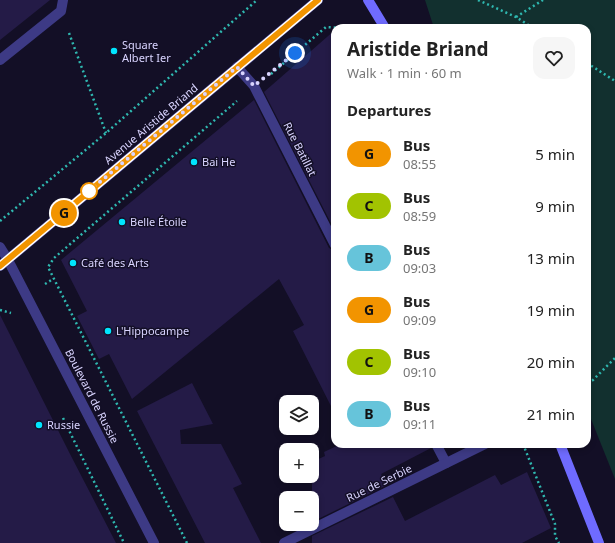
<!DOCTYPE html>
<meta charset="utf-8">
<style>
body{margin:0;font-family:"Noto Sans",sans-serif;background:#f6f6f6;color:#222;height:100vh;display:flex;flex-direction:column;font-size:15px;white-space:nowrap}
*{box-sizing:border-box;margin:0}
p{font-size:13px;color:#767676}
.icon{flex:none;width:22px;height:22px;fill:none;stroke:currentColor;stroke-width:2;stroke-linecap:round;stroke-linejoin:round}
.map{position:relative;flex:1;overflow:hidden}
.details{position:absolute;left:331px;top:24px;width:260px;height:424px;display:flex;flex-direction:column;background:#fff;border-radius:12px;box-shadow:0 2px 6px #0003}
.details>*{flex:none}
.badge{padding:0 8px;border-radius:13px;font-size:14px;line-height:26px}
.tools{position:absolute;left:279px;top:395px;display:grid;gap:8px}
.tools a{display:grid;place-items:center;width:40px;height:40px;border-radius:8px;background:#fff;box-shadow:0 2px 6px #0003;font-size:20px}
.you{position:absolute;width:20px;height:20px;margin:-10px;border:3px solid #fff;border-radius:50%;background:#1a73e8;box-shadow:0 0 0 6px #1a73e833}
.map>.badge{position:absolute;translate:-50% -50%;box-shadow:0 0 0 2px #fff}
h2{padding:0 16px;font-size:15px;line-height:36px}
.round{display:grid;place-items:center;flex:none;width:42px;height:42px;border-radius:12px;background:#f6f6f6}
.summary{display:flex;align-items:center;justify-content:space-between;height:68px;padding:0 16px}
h1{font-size:19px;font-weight:700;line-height:30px}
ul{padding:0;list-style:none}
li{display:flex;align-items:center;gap:12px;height:52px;padding:0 16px}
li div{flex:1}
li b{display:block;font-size:15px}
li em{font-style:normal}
li .badge{min-width:44px;font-weight:700;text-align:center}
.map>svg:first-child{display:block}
.green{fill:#12302f}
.building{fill:#241b47}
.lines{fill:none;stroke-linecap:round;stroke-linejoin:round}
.path{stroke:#2fb8b0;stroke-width:2.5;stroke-dasharray:2 3;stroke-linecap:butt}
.minor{stroke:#3d3a85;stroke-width:10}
.tertiary{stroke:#3d3a85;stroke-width:10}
.secondary{stroke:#6f6bff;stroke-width:10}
.line-casing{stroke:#fff;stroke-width:9}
.line{stroke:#f29400;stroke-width:6}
.walk{stroke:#d9d4ff;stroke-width:4;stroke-dasharray:0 7.2}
.poi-dot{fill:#00e5ff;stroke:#130f26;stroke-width:1.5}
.stop-dot{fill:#fff;stroke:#f29400;stroke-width:2}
.labels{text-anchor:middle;stroke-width:3;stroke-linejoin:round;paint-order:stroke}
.poi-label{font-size:11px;fill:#d9d4ff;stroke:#130f26;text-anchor:start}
.street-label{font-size:11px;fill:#d9d4ff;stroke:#130f26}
</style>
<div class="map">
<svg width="615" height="543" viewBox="0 0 615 543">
<rect width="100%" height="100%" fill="#130f26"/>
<path class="green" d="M425,0H615V479L587,409V28H434Z"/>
<g class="building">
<path d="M0,0H50L0,40Z"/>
<path d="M335,30V231L264,92Z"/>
<path d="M254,100L329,248L335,251V414L293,331L304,325L279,279L132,399L109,354L99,359L77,316L87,311L61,260Z"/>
<path d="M0,315L70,454L116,543H0Z"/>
<path d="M192,383L213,424L180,430L181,444H221L242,484L233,488L261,543H205L137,411Z"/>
<path d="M341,444H430L431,448L381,474L387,485L312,522V462L325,456L324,452Z"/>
<path d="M527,472L551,528L522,543H312V536L393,497L405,521L495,475L501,485Z"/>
</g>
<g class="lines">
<g class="path">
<path d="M478,0L516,17L533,28"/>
<path d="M516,17L543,0"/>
<path d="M69,33L106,133"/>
<path d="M587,63L615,81"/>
<path d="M271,74L326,27L346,28"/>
<path d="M0,221L106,133L257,0"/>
<path d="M45,284L53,279"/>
<path d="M0,310L11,313"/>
<path d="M587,381L593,380L615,358"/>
<path d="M63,418L124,543"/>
<path d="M523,444L555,524V536L559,543"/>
<path d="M187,543L48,267L54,258L237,101"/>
</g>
<g class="minor">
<path d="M0,60L61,11L63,0"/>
<path d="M237,67L254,86L335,245"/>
<path d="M0,247L8,260"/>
<path d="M436,444L446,463"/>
<path d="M284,543L485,444"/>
</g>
<g class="tertiary">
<path d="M8,260L154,543"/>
<path d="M0,266L318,0"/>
</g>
<g class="secondary">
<path d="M368,0L385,28"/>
<path d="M560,444L599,543"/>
</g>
</g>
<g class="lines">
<defs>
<path id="line" d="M0,266L318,0"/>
</defs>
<use href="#line" class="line-casing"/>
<use href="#line" class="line"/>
<path class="walk" d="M89,191L237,67L254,86L295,53"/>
</g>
<g class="poi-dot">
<circle cx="114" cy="51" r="4"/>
<circle cx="194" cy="162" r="4"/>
<circle cx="122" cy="222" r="4"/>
<circle cx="73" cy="263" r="4"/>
<circle cx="108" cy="331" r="4"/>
<circle cx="39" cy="425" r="4"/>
</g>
<circle class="stop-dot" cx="89" cy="191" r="8"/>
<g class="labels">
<g class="poi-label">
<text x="122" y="49">Square<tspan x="122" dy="13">Albert Ier</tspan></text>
<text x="202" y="166">Bai He</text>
<text x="130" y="226">Belle Étoile</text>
<text x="81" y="267">Café des Arts</text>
<text x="116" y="335">L'Hippocampe</text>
<text x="47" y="429">Russie</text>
</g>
<g class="street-label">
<text transform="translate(151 124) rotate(-40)" y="4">Avenue Aristide Briand</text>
<text transform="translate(300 149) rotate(63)" y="4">Rue Batillat</text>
<text transform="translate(92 396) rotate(63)" y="4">Boulevard de Russie</text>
<text transform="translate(379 483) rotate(-26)" y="4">Rue de Serbie</text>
</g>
</g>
</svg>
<div class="tools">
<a><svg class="icon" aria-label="layers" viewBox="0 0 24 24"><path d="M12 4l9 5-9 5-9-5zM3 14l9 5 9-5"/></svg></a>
<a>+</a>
<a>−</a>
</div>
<div class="you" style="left:295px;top:53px"></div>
<b class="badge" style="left:64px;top:213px;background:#f29400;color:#111">G</b>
<section class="details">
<div class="summary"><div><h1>Aristide Briand</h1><p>Walk · 1 min · 60 m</p></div><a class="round"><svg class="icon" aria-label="heart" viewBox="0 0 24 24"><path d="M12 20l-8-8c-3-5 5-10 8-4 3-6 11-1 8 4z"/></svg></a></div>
<h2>Departures</h2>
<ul>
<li><span class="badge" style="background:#f29400;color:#111">G</span><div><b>Bus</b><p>08:55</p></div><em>5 min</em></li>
<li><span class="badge" style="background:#a2c301;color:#111">C</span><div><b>Bus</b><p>08:59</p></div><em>9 min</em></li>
<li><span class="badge" style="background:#66c4da;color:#111">B</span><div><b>Bus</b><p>09:03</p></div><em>13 min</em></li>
<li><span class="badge" style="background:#f29400;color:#111">G</span><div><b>Bus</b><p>09:09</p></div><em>19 min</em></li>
<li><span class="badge" style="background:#a2c301;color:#111">C</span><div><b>Bus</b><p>09:10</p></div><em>20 min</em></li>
<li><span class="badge" style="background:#66c4da;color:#111">B</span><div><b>Bus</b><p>09:11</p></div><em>21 min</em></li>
</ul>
</section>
</div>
